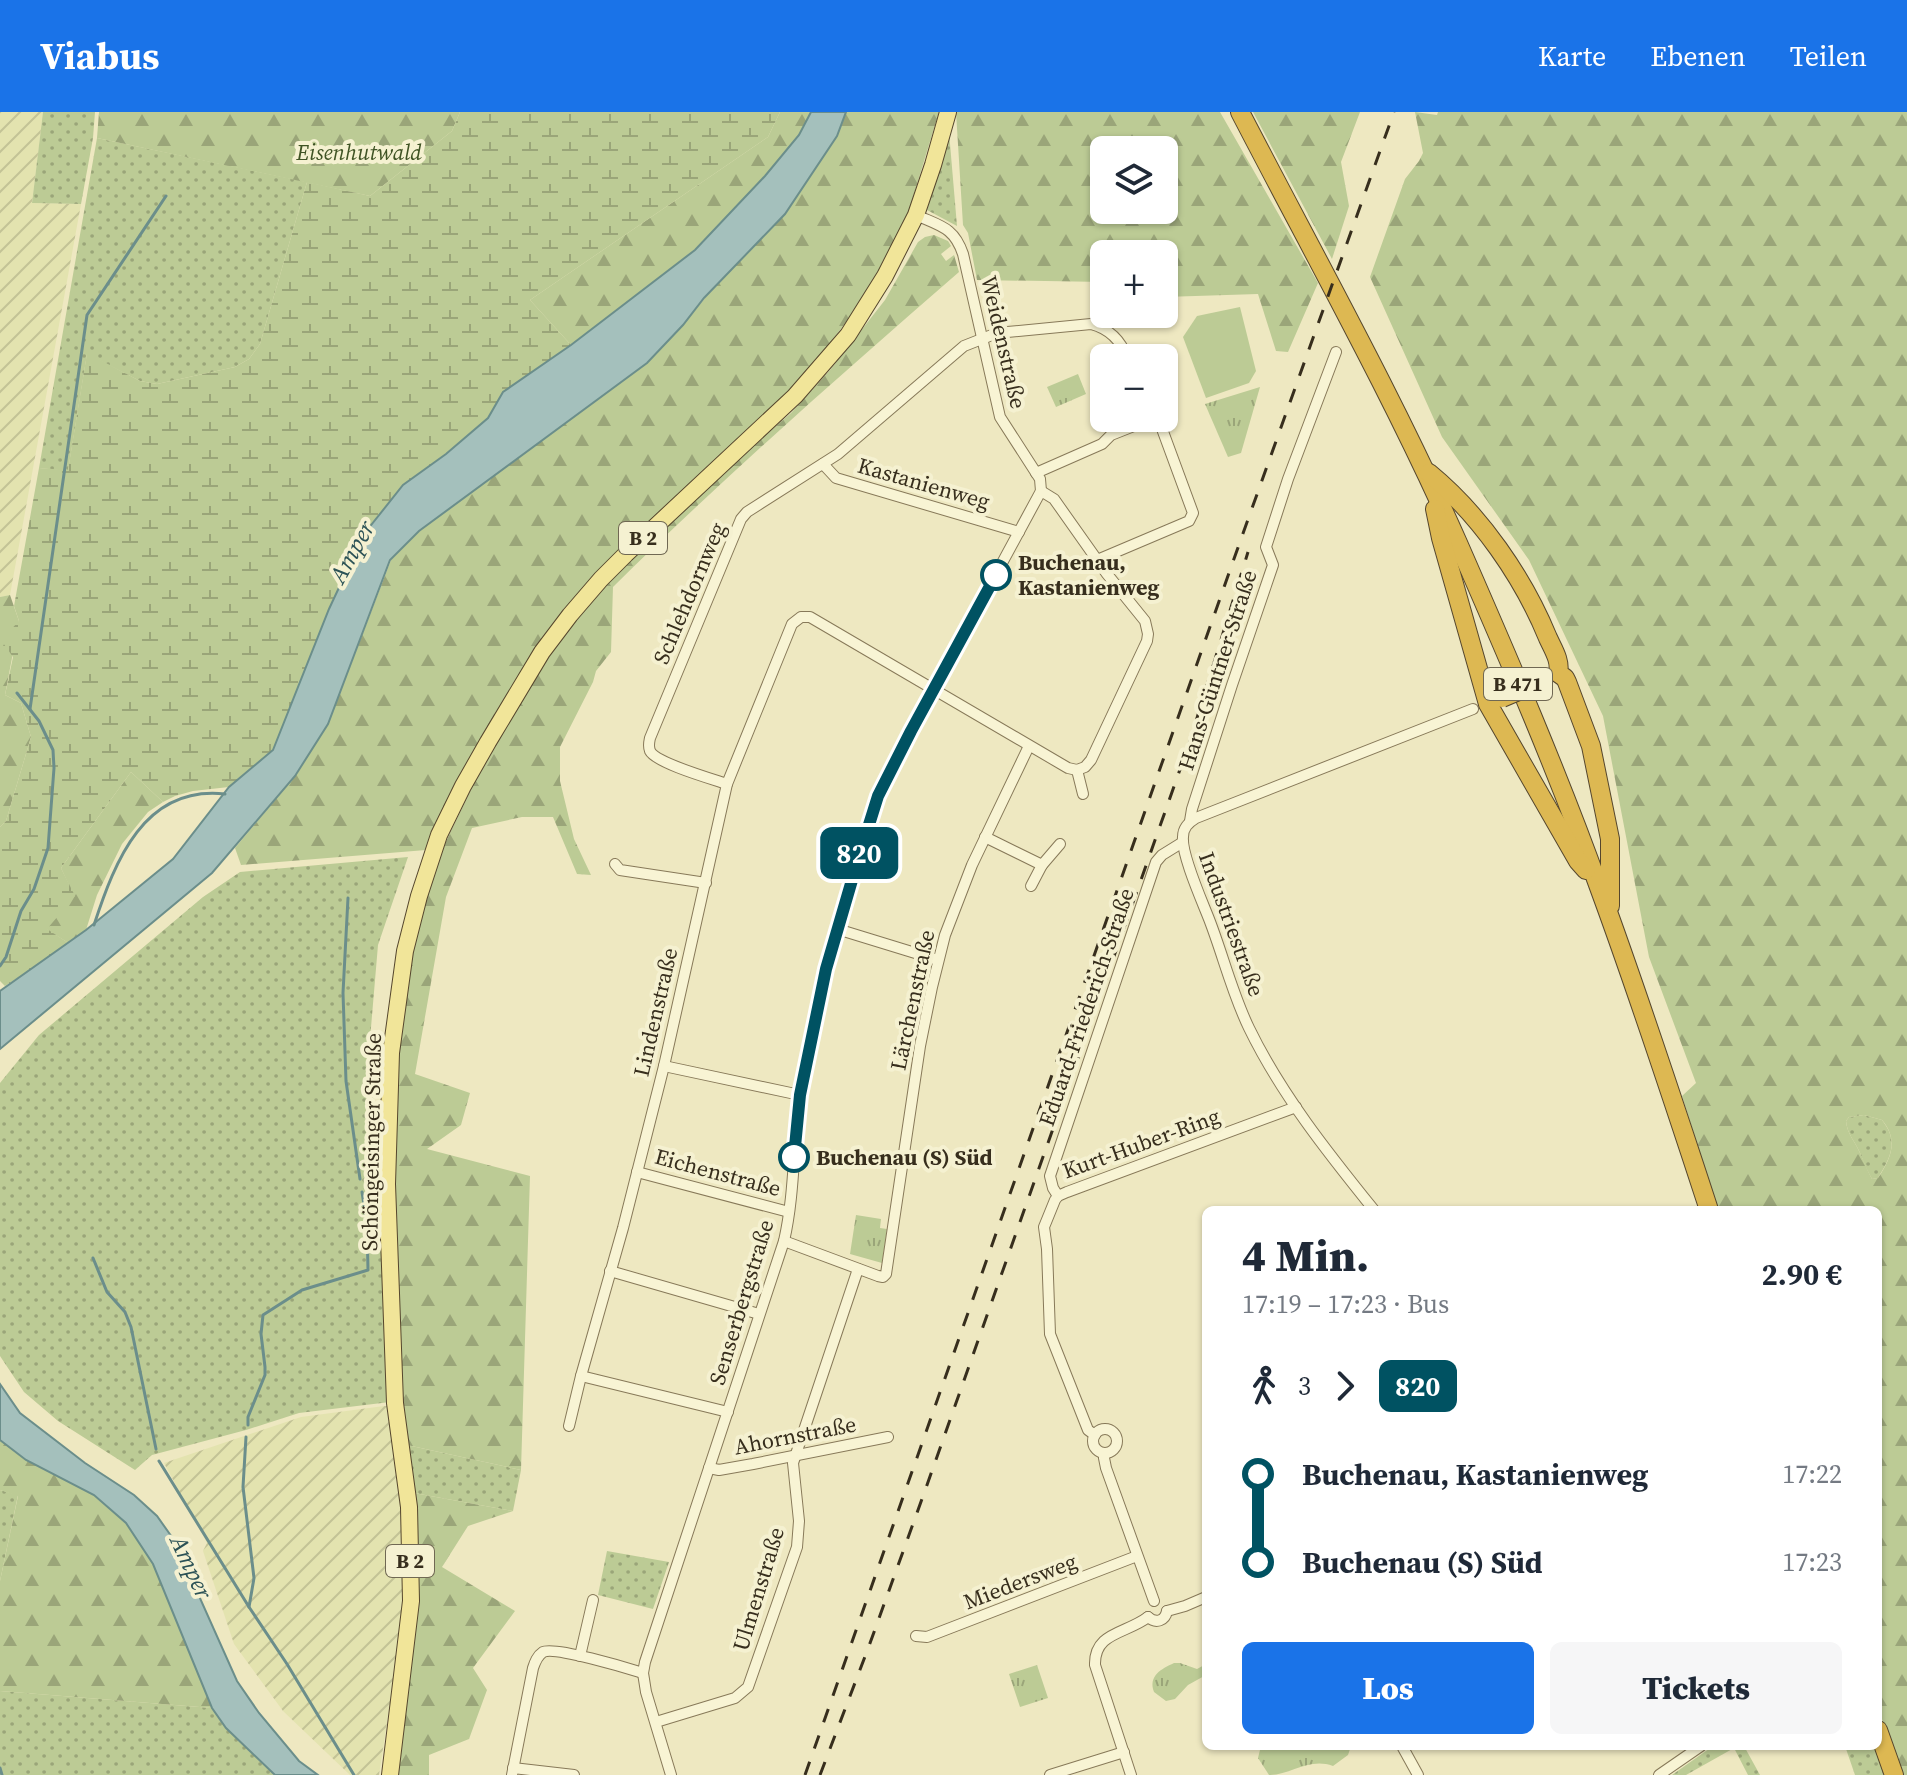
<!DOCTYPE html>
<html lang="de">
<meta charset="utf-8">
<style>
body{margin:0;font-family:"Source Serif 4",serif;background:#f6f6f7;color:#1f2937;height:100vh;display:flex;flex-direction:column;font-size:30px;white-space:nowrap}
*{box-sizing:border-box;margin:0}
p{font-size:26px;color:#747a83}
.icon{flex:none;width:44px;height:44px;fill:none;stroke:currentColor;stroke-width:2;stroke-linecap:round;stroke-linejoin:round}
.map{position:relative;flex:1;overflow:hidden}
.details{position:absolute;left:1202px;top:1094px;width:680px;height:544px;display:flex;flex-direction:column;background:#fff;border-radius:12px;box-shadow:0 2px 6px #0004}
.details>*{flex:none}
.badge{padding:0 16px;border-radius:12px;font-size:28px;line-height:52px}
.buttons{position:absolute;left:1090px;top:24px;display:grid;gap:16px}
.buttons a{display:grid;place-items:center;width:88px;height:88px;border-radius:12px;background:#fff;box-shadow:0 2px 6px #0004;font-size:40px}
.map>.badge{position:absolute;translate:-50% -50%;box-shadow:0 0 0 4px #fff}
.legs{display:flex;align-items:center;gap:12px;height:88px;padding:0 40px;font-size:26px}
.legs p{margin-inline-start:auto}
.overview{display:flex;align-items:center;justify-content:space-between;height:136px;padding:0 40px}
h1{font-size:44px;font-weight:800;line-height:60px}
.button{display:flex;gap:16px;margin-top:auto;padding:16px 40px}
.button a{flex:1;height:92px;border-radius:12px;background:#1a73e8;color:#fff;font-size:32px;font-weight:800;line-height:92px;text-align:center}
.button a+a{background:#f6f6f7;color:#1f2937}
ul{padding:0 40px;list-style:none}
li{display:flex;align-items:center;gap:28px;height:88px;font-size:30px}
li i{display:grid;place-items:center;width:12px;height:100%;margin:0 10px;background:currentColor}
li i::after{content:'';width:20px;height:20px;margin:-10px;border:6px solid;border-radius:50%;background:#fff}
li p{margin-inline-start:auto}
li:first-child i{background:linear-gradient(#0000 50%,currentColor 0)}
li:last-child i{background:linear-gradient(currentColor 50%,#0000 0)}
header{display:flex;align-items:center;gap:48px;box-sizing:border-box;height:112px;padding:0 40px;background:#1a73e8;color:#fff}
header strong{font-size:38px}
nav{display:flex;gap:44px;margin-inline-start:auto;font-size:28px}
.map>svg:first-child{display:block}
.farmland{fill:url(#farmland-furrows)}
.grass{fill:url(#grass-dots)}
.forest{fill:url(#forest-firs);fill-rule:evenodd}
.wetland{fill:url(#wetland-marsh)}
.park{fill:url(#park-tufts)}
.pitch{fill:#bccb95}
.water{fill:#a4c0bc;stroke:#6b8e8b;stroke-width:2}
.lines{fill:none;stroke-linecap:round;stroke-linejoin:round}
.stream{stroke:#6b8e8b;stroke-width:3}
.street-casing{stroke:#877959;stroke-width:12}
.primary-casing{stroke:#55462d;stroke-width:18}
.highway-casing{stroke:#55462d;stroke-width:20}
.street{stroke:#f8f4d4;stroke-width:10}
.primary{stroke:#f1e599;stroke-width:16}
.highway{stroke:#ddb852;stroke-width:18}
.rail{stroke:#372e1d;stroke-width:3;stroke-dasharray:14 14;stroke-linecap:butt}
.highway-bridge-casing{stroke:#55462d;stroke-width:20;stroke-linecap:butt}
.highway-bridge{stroke:#ddb852;stroke-width:18}
.line-1-casing{stroke:#fff;stroke-width:18}
.line-1{stroke:#005262;stroke-width:12}
.stop-1-dot{fill:#fff;stroke:#005262;stroke-width:4}
.labels{text-anchor:middle;stroke-width:8;stroke-linejoin:round;paint-order:stroke}
.shield{fill:#f5f1d1;stroke:#706853;stroke-width:2}
.shield-label{font-size:20px;font-weight:bold;fill:#372e1d}
.park-label{font-size:22px;font-style:italic;fill:#3f5324;stroke:#f5f1d1}
.street-label{font-size:22px;fill:#372e1d;stroke:#f5f1d1}
.stop-label{font-size:22px;font-weight:bold;fill:#372e1d;stroke:#f5f1d1;text-anchor:start}
.water-label{font-size:24px;font-style:italic;fill:#2c5256;stroke:#f5f1d1}
</style>
<header>
<strong>Viabus</strong>
<nav><a>Karte</a><a>Ebenen</a><a>Teilen</a></nav>
</header>
<div class="map">
<svg width="1907" height="1663" viewBox="0 0 1907 1663">
<defs>
<pattern id="farmland-furrows" width="10" height="10" patternUnits="userSpaceOnUse" patternTransform="scale(2)"><rect width="10" height="10" fill="#e3e3af"/><path d="M-1 1l2-2M0 10L10 0M9 11l2-2" fill="none" stroke="#c3c396"/></pattern>
<pattern id="grass-dots" width="8" height="8" patternUnits="userSpaceOnUse" patternTransform="scale(2)"><rect width="8" height="8" fill="#bccb95"/><path d="M2 2h.1M6 6h.1" fill="none" stroke="#9aa579" stroke-width="1.8" stroke-linecap="round"/></pattern>
<pattern id="forest-firs" width="22" height="20" patternUnits="userSpaceOnUse" patternTransform="scale(2)"><rect width="22" height="20" fill="#bccb95"/><path d="M5 1l3.5 6h-7zM16 11l3.5 6h-7z" fill="#9aa579"/></pattern>
<pattern id="wetland-marsh" width="20" height="14" patternUnits="userSpaceOnUse" patternTransform="scale(2)"><rect width="20" height="14" fill="#bccb95"/><path d="M1 5h8M5 5V1M11 12h8M15 12V8" fill="none" stroke="#9aa579"/></pattern>
<pattern id="park-tufts" width="24" height="20" patternUnits="userSpaceOnUse" patternTransform="scale(2)"><rect width="24" height="20" fill="#bccb95"/><path d="M3 7l-1-3M5 7V3M7 7l1-3M15 17l-1-3M17 17v-4M19 17l1-3" fill="none" stroke="#9aa579"/></pattern>
</defs>
<rect width="100%" height="100%" fill="#eee8c1"/>
<g class="farmland">
<path d="M0,0H43L32,91L81,92L10,483L0,485Z"/>
<path d="M384,1294H391L404,1403L406,1487L379,1663H350L283,1599L234,1532L203,1439L207,1431L164,1351L301,1305Z"/>
</g>
<g class="grass">
<path d="M43,0H95L93,26L81,92L32,91Z"/>
<path d="M949,20L957,114L927,98Z"/>
<path d="M97,26L307,70L260,232L249,247L235,255L157,272L140,269L87,242L68,359L39,356Z"/>
<path d="M408,745L378,833L369,939L382,1076L390,1290L299,1301L246,1318L152,1343L135,1358L58,1309L24,1280L0,1244V971L39,923L203,785L240,760Z"/>
<path d="M1864,1003L1882,1008C1899,1029 1891,1045 1878,1066L1872,1067C1867,1059 1864,1050 1860,1041C1855,1029 1847,1022 1846,1009L1849,1005Z"/>
<path d="M407,1333L521,1358L513,1399L414,1381Z"/>
<path d="M0,1378L18,1383L0,1469Z"/>
<path d="M607,1439L669,1450L653,1497L598,1483Z"/>
<path d="M0,1579L212,1596L226,1616L275,1663H0Z"/>
<path d="M1713,1634H1744L1760,1663H1748L1734,1636L1686,1663H1672Z"/>
<path d="M1845,1634H1874L1885,1663H1855Z"/>
</g>
<g class="forest">
<path d="M99,0H460L452,19L370,84L97,26Z"/>
<path d="M780,0H811L799,23L765,64L695,138L571,233L530,188L768,25Z"/>
<path d="M846,0H939L907,105L870,178L819,246L791,278L539,532L481,625L463,660L426,738L241,753L235,736L295,664L328,612L391,448L418,419L647,251L683,213L837,24Z"/>
<path d="M956,0H1220L1318,171L1288,240L1276,239L1258,182L1164,185V142H1104V170L977,168L968,121L963,113ZM1104,38H1164V98H1104Z"/>
<path d="M1253,0H1360L1341,50L1349,94L1332,147Z"/>
<path d="M1415,0L1437,3L1438,0H1907V1663H1902L1878,1596V1098H1718L1682,984L1696,971L1649,845L1603,604L1529,448L1442,325L1370,165L1405,67L1419,49L1423,41ZM1864,1003L1882,1008C1899,1028 1891,1046 1878,1066L1872,1067C1867,1058 1864,1049 1860,1041C1855,1029 1847,1022 1846,1009L1849,1005Z"/>
<path d="M934,123L948,129L951,134L941,142L946,149L954,143L959,160C842,262 724,365 613,475L611,540L596,559L593,570L560,635V669L574,727L591,763L577,762L553,705H522L472,716L446,785L415,962L470,981L461,1013L427,1037L530,1064L521,1358L407,1333L400,1292L393,1079L399,941L411,838L438,746L492,634L546,544L603,474L672,405L791,301L830,258L885,188L918,130L925,125Z"/>
<path d="M10,483L19,509L5,583L21,591L31,625L6,709L0,715V485Z"/>
<path d="M131,660L163,690L148,700L122,732L97,783L86,818L70,832L46,817L74,784L61,756Z"/>
<path d="M0,1328L26,1348L94,1383L126,1411L153,1451L212,1596L0,1579V1469L18,1384L0,1378Z"/>
<path d="M414,1381L513,1399L468,1414L442,1455L515,1499L473,1556L487,1578L469,1627L429,1643V1663H394Z"/>
</g>
<path class="wetland" d="M460,0H780L768,25L530,188L571,233L504,280L488,306L446,342L403,373L364,422L329,497L273,638L229,675L193,679L175,684L163,690L131,660L61,756L75,784L47,817L70,832L5,874L0,869V715L6,709L31,625L21,591L5,583L13,545L1,528L19,509L14,494L39,356L68,358L87,241L140,269L157,272L235,255L249,247L260,232L307,70L370,84L452,19Z"/>
<g class="park">
<path d="M1078,262L1086,282L1056,295L1047,275Z"/>
<path d="M1260,275L1241,341L1228,345L1205,292Z"/>
<path d="M856,1103L881,1107L880,1116L887,1117L882,1151L850,1142Z"/>
<path d="M1174,1551H1180L1197,1557L1206,1552V1563L1188,1573L1175,1587L1166,1589L1154,1580C1148,1564 1161,1557 1174,1551Z"/>
<path d="M1037,1553L1048,1586L1020,1595L1009,1562Z"/>
<path d="M1266,1634H1351L1348,1643L1333,1654C1309,1645 1291,1663 1269,1663L1258,1646L1260,1638Z"/>
</g>
<path class="pitch" d="M1240,195L1256,259L1249,271L1206,286L1183,225L1197,204Z"/>
<g class="water">
<path d="M811,0H846L837,24L785,102L704,186L683,213L647,251L419,419L390,448L328,612L295,664L212,761L0,937V879L86,818L173,747L229,675L273,638L329,497L364,422L403,373L446,342L488,306L503,280L571,233L695,138L765,64L799,23Z"/>
<path d="M0,1272L20,1301L85,1351L134,1383L157,1404L174,1428L237,1569L259,1601L299,1649L318,1663H275L226,1616L212,1596L153,1452L126,1411L94,1383L26,1348L0,1328Z"/>
</g>
<g class="lines">
<g class="stream">
<path d="M30,597L87,203L166,84"/>
<path d="M348,786L343,881L346,969L360,1067"/>
<path d="M94,813C115,749 144,673 225,682"/>
<path d="M0,854L6,845L21,799L34,777L48,736L54,656L53,638L39,609L17,581"/>
<path d="M93,1146L107,1180L125,1200L131,1215L156,1337"/>
<path d="M248,1313V1305L265,1263V1255L261,1222L263,1203L302,1178L368,1158L367,1113L362,1080"/>
<path d="M246,1325L243,1375L254,1466L249,1495"/>
<path d="M159,1349L249,1495L287,1552L354,1663"/>
<path d="M0,1656L2,1663"/>
</g>
<defs>
<g id="street">
<path d="M916,103C940,114 954,115 963,142L1000,305L1040,367L1041,379"/>
<path d="M823,352L836,366L1019,420"/>
<path d="M1036,361L1102,332L1111,323L1154,306"/>
<path d="M1041,379L1054,387L1107,462L1145,509L1148,522L1147,529L1091,648L1085,655L1077,658"/>
<path d="M1097,448L1189,409L1193,401L1158,306"/>
<path d="M1077,658L1083,682"/>
<path d="M727,672C712,667 656,651 650,639C648,634 649,631 650,626L741,407L747,400L838,342L964,234L997,221L1091,212C1110,217 1121,228 1127,246"/>
<path d="M1190,709L1192,697L1232,573L1273,453L1266,435L1288,367L1336,240"/>
<path d="M985,725L1042,753L1060,732"/>
<path d="M615,752L620,758L706,771"/>
<path d="M1031,774L1042,753"/>
<path d="M837,817L938,848"/>
<path d="M664,954L800,983"/>
<path d="M637,1060L789,1100"/>
<path d="M1058,1084L1053,1076L1050,1064L1156,750L1162,743L1183,730"/>
<path d="M1374,1098C1328,1041 1281,982 1249,916C1232,881 1223,843 1209,807C1202,789 1181,742 1183,725C1183,716 1188,711 1196,706L1473,597"/>
<path d="M784,1129L878,1164L883,1165L886,1162L920,934L932,875L945,823L972,753L1029,634"/>
<path d="M610,1159L759,1202"/>
<path d="M581,1264L728,1300"/>
<path d="M569,1314L581,1264L623,1116L664,954L727,672L792,512L801,505H810L1068,656L1077,658"/>
<circle cx="1105" cy="1329" r="12"/>
<path d="M1095,1323L1088,1318L1050,1222L1047,1137L1044,1115L1055,1088L1058,1084L1067,1080L1296,995"/>
<path d="M1105,1341L1104,1346L1106,1356L1154,1489"/>
<path d="M709,1356L719,1358L753,1352L888,1325"/>
<path d="M1167,1499L1185,1494L1206,1485"/>
<path d="M1148,1505C1156,1512 1165,1509 1167,1499"/>
<path d="M916,1524L927,1525L1137,1444"/>
<path d="M580,1544L593,1488"/>
<path d="M656,1610L735,1586L748,1575L797,1435L799,1409L793,1351L858,1157"/>
<path d="M1402,1634L1418,1663"/>
<path d="M513,1656L574,1663"/>
<path d="M512,1663L533,1556C535,1550 537,1544 543,1540C554,1534 627,1556 643,1561"/>
<path d="M671,1663L646,1580L643,1561L645,1550L784,1129C795,1081 793,1031 800,983C809,914 828,846 848,779C860,738 873,697 890,658L1041,379"/>
<path d="M1050,1663L1124,1640"/>
<path d="M1131,1663L1095,1553C1094,1520 1126,1522 1148,1505"/>
<path d="M1659,1663L1701,1634"/>
</g>
<path id="primary" d="M390,1663L411,1489L409,1395L395,1291L387,1072L391,941L405,839L419,784L439,723L463,674L488,630L542,540L570,503L601,467L626,442L795,284L848,223L885,164L916,103L933,53L948,0"/>
<g id="highway">
<path d="M1240,0C1314,143 1393,284 1458,431C1508,545 1558,661 1600,778C1639,884 1674,991 1709,1098"/>
<path d="M1429,361C1480,403 1523,465 1548,526C1553,537 1561,549 1558,561L1565,566L1567,570L1591,634L1610,727V794"/>
<path d="M1435,397L1441,426L1488,592L1578,749L1586,758"/>
<path d="M1878,1618L1894,1663"/>
</g>
</defs>
<use href="#street" class="street-casing"/>
<use href="#primary" class="primary-casing"/>
<use href="#highway" class="highway-casing"/>
<use href="#street" class="street"/>
<use href="#primary" class="primary"/>
<use href="#highway" class="highway"/>
<g class="rail">
<path d="M805,1663L1241,427L1394,0"/>
<path d="M820,1663L869,1534L927,1373L1189,632L1248,440"/>
</g>
<defs>
<path id="highway-bridge" d="M1502,586L1542,569"/>
</defs>
<use href="#highway-bridge" class="highway-bridge-casing"/>
<use href="#highway-bridge" class="highway-bridge"/>
</g>
<g class="lines">
<defs>
<path id="line-1" d="M794,1045L800,983L826,857L857,751L878,684L911,619L996,463"/>
</defs>
<use href="#line-1" class="line-1-casing"/>
<use href="#line-1" class="line-1"/>
</g>
<g class="stop-1-dot">
<circle cx="996" cy="463" r="14"/>
<circle cx="794" cy="1045" r="14"/>
</g>
<g class="labels">
<g class="shield">
<rect x="619" y="410" width="48" height="32" rx="6"/>
<rect x="1484" y="556" width="68" height="32" rx="6"/>
<rect x="386" y="1433" width="48" height="32" rx="6"/>
</g>
<g class="shield-label">
<text x="643" y="433">B 2</text>
<text x="1518" y="579">B 471</text>
<text x="410" y="1456">B 2</text>
</g>
<g class="park-label">
<text x="359" y="48">Eisenhutwald</text>
</g>
<g class="street-label">
<text transform="translate(1004 230) rotate(77)" y="8">Weidenstraße</text>
<text transform="translate(924 371) rotate(16)" y="8">Kastanienweg</text>
<text transform="translate(689 481) rotate(-67)" y="8">Schlehdornweg</text>
<text transform="translate(1217 558) rotate(-72)" y="8">Hans-Güntner-Straße</text>
<text transform="translate(1232 812) rotate(70)" y="8">Industriestraße</text>
<text transform="translate(912 888) rotate(-78)" y="8">Lärchenstraße</text>
<text transform="translate(1086 895) rotate(-71)" y="8">Eduard-Friederich-Straße</text>
<text transform="translate(655 900) rotate(-77)" y="8">Lindenstraße</text>
<text transform="translate(371 1030) rotate(-89)" y="8">Schöngeisinger Straße</text>
<text transform="translate(1141 1031) rotate(-20)" y="8">Kurt-Huber-Ring</text>
<text transform="translate(718 1060) rotate(15)" y="8">Eichenstraße</text>
<text transform="translate(741 1190) rotate(-73)" y="8">Senserbergstraße</text>
<text transform="translate(795 1323) rotate(-11)" y="8">Ahornstraße</text>
<text transform="translate(1020 1469) rotate(-21)" y="8">Miedersweg</text>
<text transform="translate(758 1477) rotate(-73)" y="8">Ulmenstraße</text>
</g>
<g class="stop-label">
<text x="1018" y="458">Buchenau,<tspan x="1018" dy="25">Kastanienweg</tspan></text>
<text x="816" y="1053">Buchenau (S) Süd</text>
</g>
<g class="water-label">
<text transform="translate(352 440) rotate(-61)" y="8">Amper</text>
<text transform="translate(191 1455) rotate(65)" y="8">Amper</text>
</g>
</g>
</svg>
<div class="buttons">
<a><svg class="icon" aria-label="layers" viewBox="0 0 24 24"><path d="M12 4l9 5-9 5-9-5zM3 14l9 5 9-5"/></svg></a>
<a>+</a>
<a>−</a>
</div>
<b class="badge" style="left:859px;top:741px;background:#005262;color:#fff">820</b>
<section class="details">
<div class="overview"><div><h1>4 Min.</h1><p>17:19 – 17:23 · Bus</p></div><b>2.90 €</b></div>
<div class="legs"><svg class="icon" aria-label="walk" viewBox="0 0 24 24"><circle cx="13" cy="4" r="2"/><path d="M13 8l-2 6 4 7M11 14l-3 7M7 12l3-4h3l4 4"/></svg>3<svg class="icon" aria-label="forward" viewBox="0 0 24 24"><path d="M9 5l7 7-7 7"/></svg><b class="badge" style="background:#005262;color:#fff">820</b></div>
<ul>
<li><i style="color:#005262"></i><b>Buchenau, Kastanienweg</b><p>17:22</p></li>
<li><i style="color:#005262"></i><b>Buchenau (S) Süd</b><p>17:23</p></li>
</ul>
<div class="button"><a>Los</a><a>Tickets</a></div>
</section>
</div>
